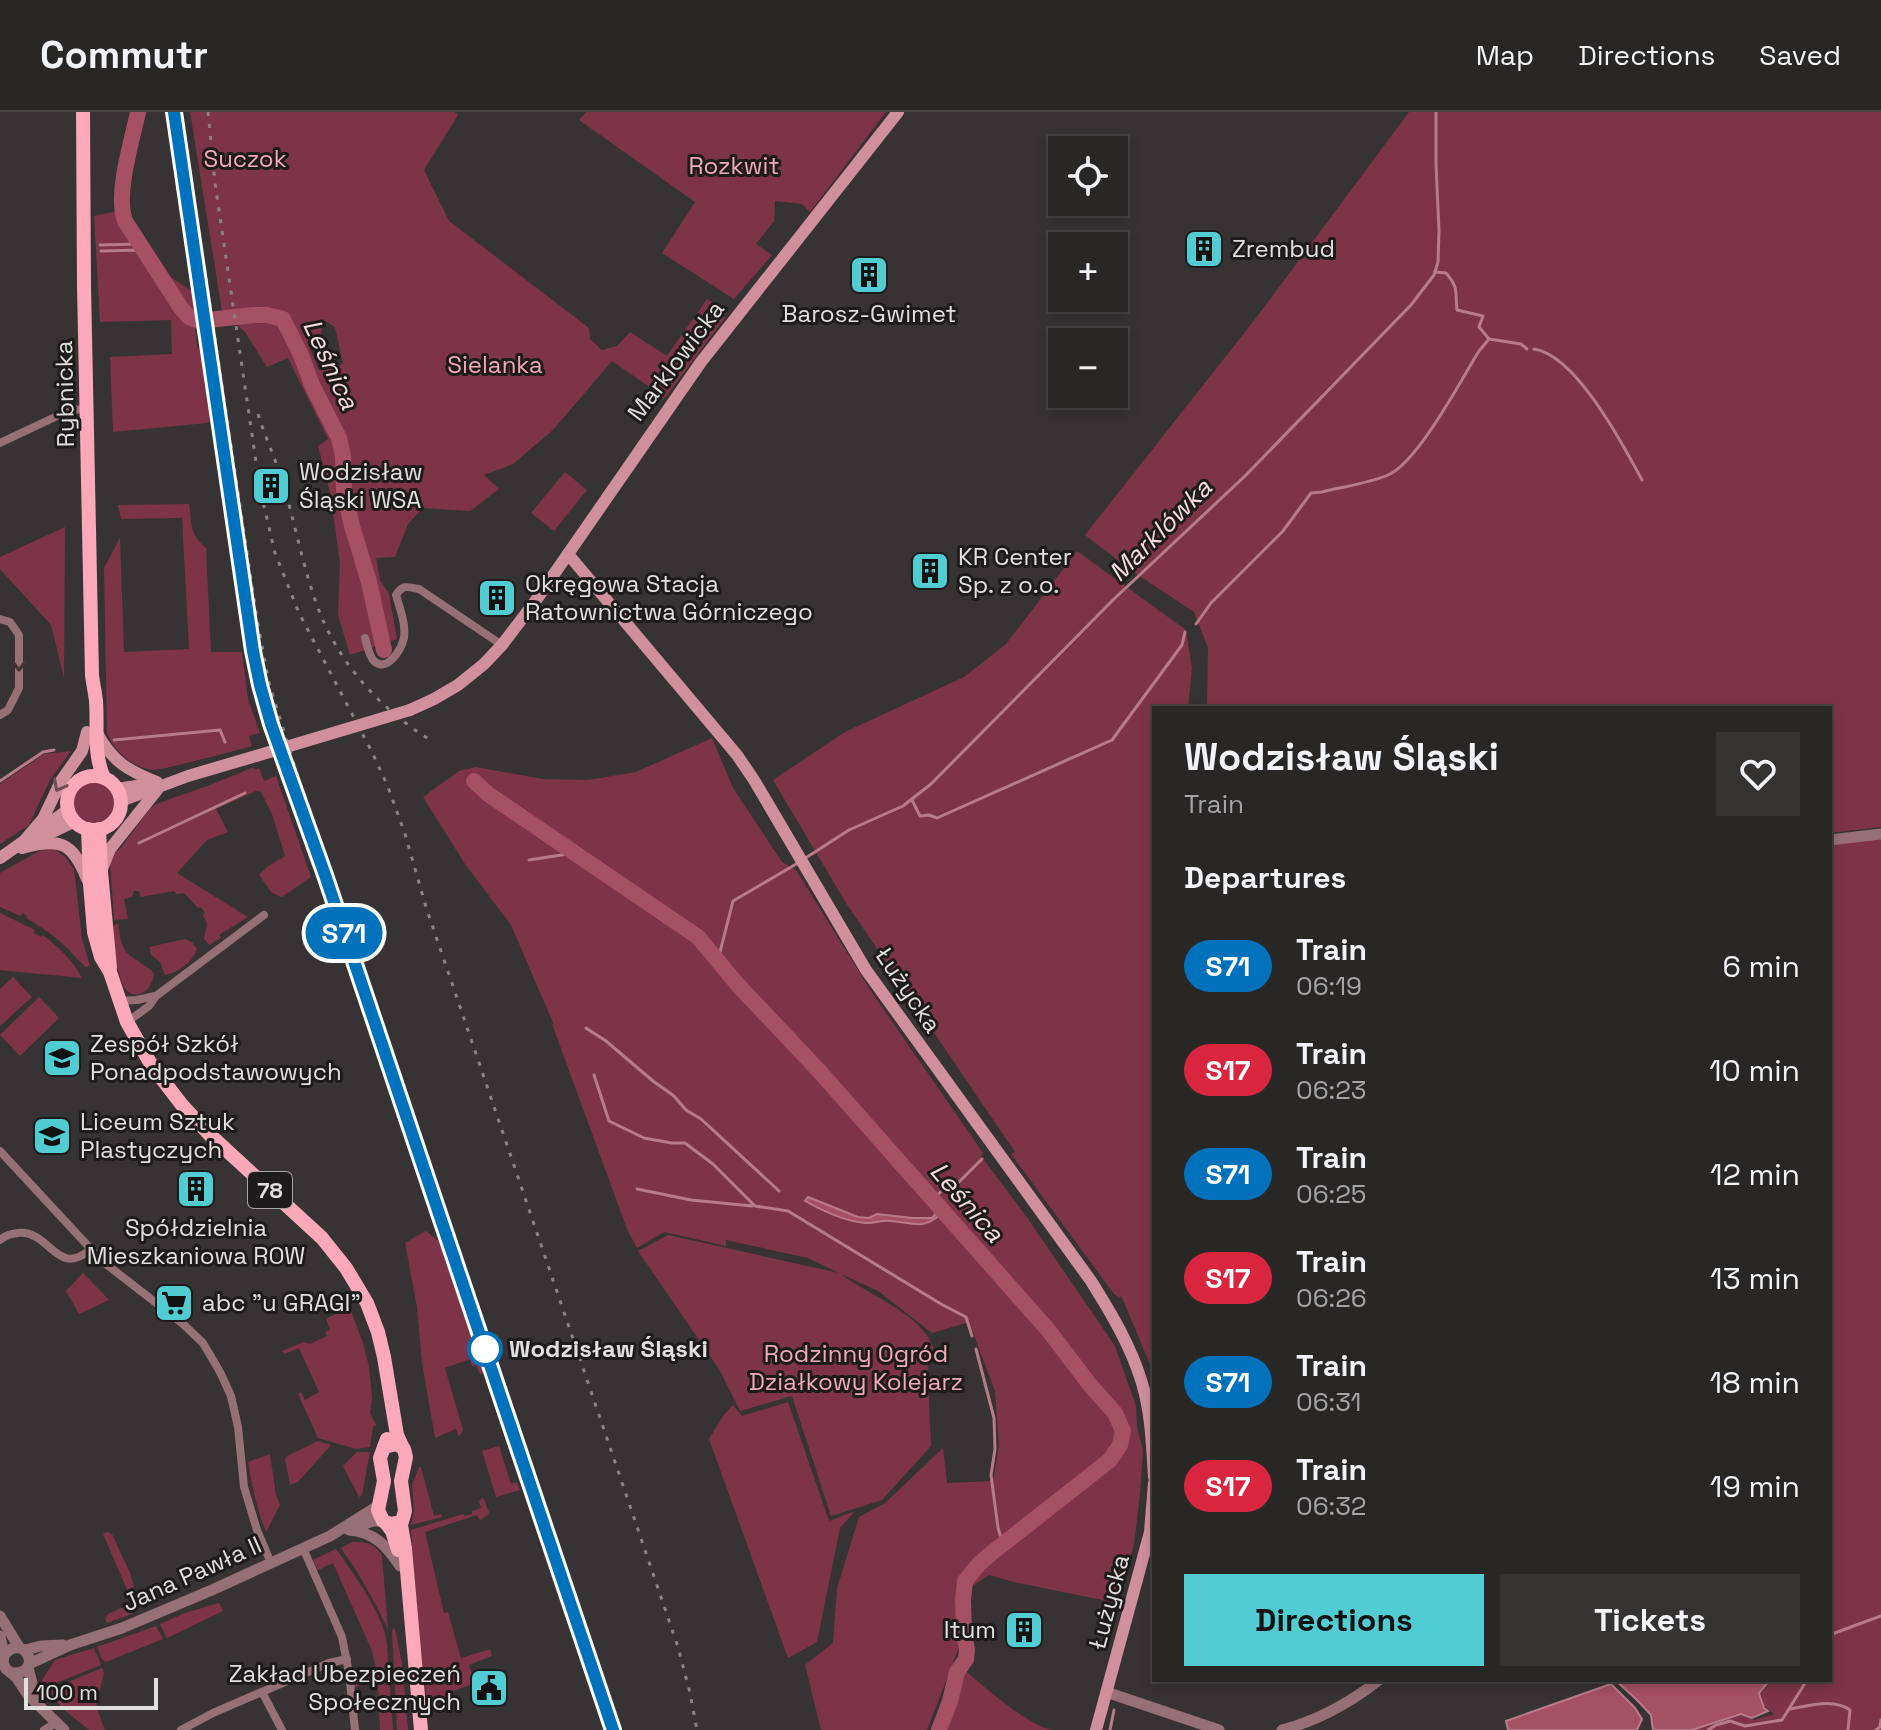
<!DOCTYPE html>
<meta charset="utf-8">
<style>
body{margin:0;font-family:"Space Grotesk",sans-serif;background:#353232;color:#f1f3f6;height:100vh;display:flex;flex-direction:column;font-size:30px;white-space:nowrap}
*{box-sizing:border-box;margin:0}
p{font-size:26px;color:#a5a5a7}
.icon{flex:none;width:44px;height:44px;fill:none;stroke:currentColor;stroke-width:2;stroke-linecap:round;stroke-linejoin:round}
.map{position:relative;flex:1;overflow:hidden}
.drawer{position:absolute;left:1152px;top:594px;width:680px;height:976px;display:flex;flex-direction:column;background:#292626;border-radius:0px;box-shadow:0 4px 12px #0003,0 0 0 2px #454343}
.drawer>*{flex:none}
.badge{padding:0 16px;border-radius:26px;font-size:28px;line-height:52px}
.tools{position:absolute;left:1048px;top:24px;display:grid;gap:16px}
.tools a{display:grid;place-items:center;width:80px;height:80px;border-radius:0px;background:#292626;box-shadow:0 4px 12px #0003,0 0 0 2px #454343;font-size:40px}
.scale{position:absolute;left:24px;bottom:20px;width:134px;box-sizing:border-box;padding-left:8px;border:4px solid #e1dede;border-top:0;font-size:22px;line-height:28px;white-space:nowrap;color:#e1dede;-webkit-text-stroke:6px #1d1b1b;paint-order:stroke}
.map>.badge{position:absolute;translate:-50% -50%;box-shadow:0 0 0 4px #fff}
h2{padding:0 32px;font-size:30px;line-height:72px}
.round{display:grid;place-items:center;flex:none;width:84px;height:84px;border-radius:0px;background:#353232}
.headline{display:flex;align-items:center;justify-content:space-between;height:136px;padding:0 32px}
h1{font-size:38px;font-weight:600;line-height:60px}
.cta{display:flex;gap:16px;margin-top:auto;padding:16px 32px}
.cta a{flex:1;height:92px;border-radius:0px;background:#51ccd3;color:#111;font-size:32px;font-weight:600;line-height:92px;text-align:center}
.cta a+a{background:#353232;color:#f1f3f6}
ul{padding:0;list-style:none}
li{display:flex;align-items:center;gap:24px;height:104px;padding:0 32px}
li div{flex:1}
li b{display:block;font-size:30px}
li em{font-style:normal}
li .badge{min-width:88px;font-weight:700;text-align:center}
header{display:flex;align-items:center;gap:48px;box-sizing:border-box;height:112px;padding:0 40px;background:#292626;border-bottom:2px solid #454343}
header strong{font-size:38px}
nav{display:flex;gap:44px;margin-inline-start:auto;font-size:28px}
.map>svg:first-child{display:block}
.green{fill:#7e3448;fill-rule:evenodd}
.water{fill:#a65066;stroke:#b87b8a;stroke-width:2}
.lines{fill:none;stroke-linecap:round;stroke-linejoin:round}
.stream{stroke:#b87b8a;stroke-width:3}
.river{stroke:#a65066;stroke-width:16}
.minor{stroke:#976f77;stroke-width:8}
.tertiary{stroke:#976f77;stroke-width:11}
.secondary{stroke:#cf8f9d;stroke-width:12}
.primary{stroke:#faa8ba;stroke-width:14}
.rail{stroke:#888484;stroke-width:3;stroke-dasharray:4 8;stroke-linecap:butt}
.secondary-bridge{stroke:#cf8f9d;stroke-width:12}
.oneway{stroke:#423437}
.oneway2{stroke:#6d4f56}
.line-casing{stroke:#fff;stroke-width:18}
.line{stroke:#0072bc;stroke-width:12}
.stop-dot{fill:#fff;stroke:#0072bc;stroke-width:4}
.labels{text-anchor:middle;stroke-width:6;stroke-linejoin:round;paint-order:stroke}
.shield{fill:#1d1b1b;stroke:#a6a4a4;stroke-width:2}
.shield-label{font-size:22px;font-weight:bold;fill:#e1dede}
.park-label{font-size:24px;fill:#f1a9b8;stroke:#1d1b1b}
.poi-label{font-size:24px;fill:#e1dede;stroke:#1d1b1b;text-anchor:start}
.street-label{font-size:24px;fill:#e1dede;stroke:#1d1b1b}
.stop-label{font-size:24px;font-weight:bold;fill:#e1dede;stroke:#1d1b1b;text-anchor:start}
.water-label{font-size:26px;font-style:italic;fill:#f5dbe0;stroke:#1d1b1b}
</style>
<header>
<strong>Commutr</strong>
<nav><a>Map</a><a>Directions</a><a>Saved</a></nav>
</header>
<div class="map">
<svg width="1881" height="1618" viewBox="0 0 1881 1618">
<rect width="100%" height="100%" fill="#373233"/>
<g class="green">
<path d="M190,0H455L458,3L424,58L449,109L589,216L590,227L602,238L617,234L630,220L667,244L707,187L721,195L725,206L664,287L658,284L663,275L658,281L612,249L553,318L513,352L484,363L499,377L470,399L423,396L408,412L395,445L376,446L380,468L389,482L397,527L350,543L338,503L340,452L331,384L318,334L328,327L288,246L267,255L245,220L222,199ZM322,207L335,215L343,252L319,258L307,230L321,224Z"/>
<path d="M586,0H886L810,100L802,92L775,89L774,109L756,132L772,143L734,187L662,141L695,90L579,8Z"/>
<path d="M1409,0H1881V715L1830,721V596H1207L1208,536L1194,500L1135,461L1085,423L1256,206Z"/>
<path d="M123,98L167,163L192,179L197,236H201L212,308L207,311L113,320L110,245L172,242L171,208L100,210L94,104Z"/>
<path d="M565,360L587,378L554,419L531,401Z"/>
<path d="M189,392C192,412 189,422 206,436L211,540H242L248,587L260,621L249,624L252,634C228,641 203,647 178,653C169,655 157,659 148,657C129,653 113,637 107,621L104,456L120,426L124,540L189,537L182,406L121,407L118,393Z"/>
<path d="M65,415L64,566L51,513L0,457V445Z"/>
<path d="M1077,439L1186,518L1192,556L1188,596H1154V1262L1121,1183L1120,1186L1114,1182L1011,1042L1015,1040L846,791L773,668L845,620L964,565L1006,532Z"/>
<path d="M712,626L733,676L782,750L796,758L871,879L983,1041L981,1044L1026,1104L1115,1234L1136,1294L1137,1315L1143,1338L1140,1382L1134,1432L1120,1485L1114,1484L1112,1490L1014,1470L989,1463L955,1486L957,1521L964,1519V1520L957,1524L958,1538L927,1618H821L805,1553L833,1531L837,1476L859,1405L885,1391L943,1336L947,1371L993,1369L999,1334L995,1279L969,1210L932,1221L878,1179L841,1162C868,1183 923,1202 934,1237L927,1245L931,1334L882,1388L831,1404L792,1284L740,1299L719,1257L638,1139L668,1123L839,1161L808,1146L726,1128V1134L664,1120L637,1136L627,1117L552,912L554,913L511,813L465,752L423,685L459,659L476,655L542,667L588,668L636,660Z"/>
<path d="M71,639L50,668L29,713L0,732V672L44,642Z"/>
<path d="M254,655L255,658L259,656L264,669L276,664L311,765L282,785L272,781L259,763L267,755L285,744L272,702L261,680L256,679L216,697L228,720L207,728L177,761L248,805L219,823L221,826L209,833L204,827L207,812L203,803L205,801L201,795L198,796L184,781L177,782L174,779L141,785L139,779H134L132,785L124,787L128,807L114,808L110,751L116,739L119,738L150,697L156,692L210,673Z"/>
<circle cx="94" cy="691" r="21"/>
<path d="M1881,726V1618H1695L1742,1603L1754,1608L1774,1602L1764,1594L1761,1581L1772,1568H1830V732Z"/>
<path d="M49,737L56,738L65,745L74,757L82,827L90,854L86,855C78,849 73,841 66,835C54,823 41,815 26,806L27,804L23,801L21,804L0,795V761L39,739Z"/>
<path d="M0,801L35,818L34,821L41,825L43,823C59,836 73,848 82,866L0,858Z"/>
<path d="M118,811C122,844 126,840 151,858L154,862C152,880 133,892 123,873C115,855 114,833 113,814Z"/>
<path d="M185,827L192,830L197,837C193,850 178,861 165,863L160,850L151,843L149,835Z"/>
<path d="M13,865L32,885L0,914V877Z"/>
<path d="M39,885L59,906L20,944L0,923Z"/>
<path d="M426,1119L442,1132L484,1261L480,1262L476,1253L472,1254L470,1247L445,1256L463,1318L459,1325L456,1317L435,1326L422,1251L417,1195L405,1131Z"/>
<path d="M83,1161L109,1188L79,1202L66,1179Z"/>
<path d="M349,1194L362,1228L369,1254L372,1286L370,1301L376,1313L373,1315L370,1335L356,1337L318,1326L298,1282L301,1280L305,1288L319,1280L299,1236L284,1242L282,1239L304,1230L310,1232L327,1224L325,1220L330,1218L326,1207Z"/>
<path d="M788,1290L829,1409L855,1399L840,1416L817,1530L788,1546L709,1327L723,1304L733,1293L742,1304Z"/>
<path d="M318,1329L331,1333L298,1370L290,1373L285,1347L287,1344Z"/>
<path d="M499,1334L511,1372L517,1370L520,1378L496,1385L482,1339Z"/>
<path d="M357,1340H370L362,1383L359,1385L343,1354Z"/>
<path d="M270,1342L276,1383L280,1393L266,1420C257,1397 252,1375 248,1350Z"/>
<path d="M419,1355H421L434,1404L442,1402V1405L411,1413L414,1398L412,1373Z"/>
<path d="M483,1385L489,1400L488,1403L480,1408L477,1403L425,1420L444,1501L448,1500L461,1546L490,1537L492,1544L469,1553L475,1571L448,1581L449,1586L428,1594L420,1543L411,1418L463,1402L465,1404L472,1402V1399L481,1396L479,1389Z"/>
<path d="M107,1420L112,1422L130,1461L138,1488L132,1502L107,1511L105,1507L108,1502L133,1491L103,1422Z"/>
<path d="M352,1430C366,1430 374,1431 382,1443L388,1518C379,1497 367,1477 356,1458C351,1450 345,1443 341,1436Z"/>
<path d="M336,1437C352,1459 381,1500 386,1526C388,1536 388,1548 388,1558L376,1559L372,1539L333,1451L318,1458L313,1448Z"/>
<path d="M219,1491L223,1499L167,1526L160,1512L185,1501Z"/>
<path d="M156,1514L163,1527L106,1550L102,1547L97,1535Z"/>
<path d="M395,1517L402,1551L408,1618H397L392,1518Z"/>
<path d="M94,1536L101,1553L46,1575L42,1571V1568L55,1548Z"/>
<path d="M102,1556L104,1561L96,1594L105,1618H89L63,1597L49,1580L51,1577Z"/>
<path d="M964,1558C984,1574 1029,1615 1053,1618H943L958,1582Z"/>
<path d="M389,1563L393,1618H380L378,1572H363L354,1576L353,1564Z"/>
</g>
<g class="water">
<path d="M808,1085L858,1105L869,1106L877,1102L912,1106H932L941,1096L944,1099C924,1119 915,1111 891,1109C882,1108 874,1111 866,1111C845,1110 823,1099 805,1089Z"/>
<path d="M1615,1568H1770L1759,1581L1764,1596L1768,1599L1752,1606L1741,1602L1692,1618H1653L1651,1603L1636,1587Z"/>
<path d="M1611,1572L1635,1596L1642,1607L1637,1618H1508L1506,1609Z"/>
</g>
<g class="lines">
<g class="stream">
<path d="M100,133L140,132"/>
<path d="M101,139L143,138"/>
<path d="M1435,160L1446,161C1459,176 1455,180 1457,198L1483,204L1479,215L1489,227L1521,232L1527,237"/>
<path d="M1534,237C1576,243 1623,333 1642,368"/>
<path d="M1196,512L1211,491L1283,419L1311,381L1322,380C1342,375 1370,371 1388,363C1418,350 1461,268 1479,239L1489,227"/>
<path d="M114,628L220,618L225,630"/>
<path d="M0,669L43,640L54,638"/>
<path d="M912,688L920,704L929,703L937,706L1112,628L1182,533L1185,520"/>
<path d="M139,731L245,681"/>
<path d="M804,747L849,718L903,694L931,672L1114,487L1245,364L1411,193L1434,163L1438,150L1439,118L1436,53V0"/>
<path d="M529,748L574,741"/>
<path d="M718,848L733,789L798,751"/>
<path d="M586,916L606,929L653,969L674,984L686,998L701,1007L779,1079"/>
<path d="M594,963L609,1009L644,1026L672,1031H685L713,1052L755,1094L788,1099L941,1192L966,1205L972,1224"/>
<path d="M637,1077L691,1088L752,1094"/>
<path d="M933,1087L945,1076L959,1070L982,1047"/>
<path d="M976,1237L994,1306L995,1337L991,1363L998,1416L1003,1432"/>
<path d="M1830,1525L1832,1522L1881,1504"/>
<path d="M1789,1597C1809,1594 1833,1586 1850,1598L1848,1618"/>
<path d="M1110,1618L1114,1598"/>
<path d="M1708,1618L1716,1613L1730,1609L1745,1614L1782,1608L1807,1568"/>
<path d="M1876,1618L1880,1615L1881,1608"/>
</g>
<g class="river">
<path d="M138,0C132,29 115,82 125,109L181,196L189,205L199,209L254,203H267L283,207L301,243L312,273L339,326L343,344L344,379L352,414L369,470L384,538"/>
<path d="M474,669L488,682L698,825L738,873L821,961L950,1107L1049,1219L1090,1273L1115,1301L1123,1319L1120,1333L1110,1348L993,1440L979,1452L965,1469L963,1488L964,1522L967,1538L966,1547L957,1560L950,1589L939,1618"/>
</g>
<g class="minor">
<path d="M0,331L70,298L88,297"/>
<path d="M0,507L10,510L19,523V576L8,598L0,603"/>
<path d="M365,526C367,533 369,544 374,549C387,561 401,538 404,526C406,512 400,497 396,483C403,472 407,475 419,477L502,533"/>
<path d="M119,889L137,888L155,884"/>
<path d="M127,910L149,894L156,884L264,803"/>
<path d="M0,1039L102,1149L182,1211L203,1231L220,1260L231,1284L238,1315L244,1375L257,1418L271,1451"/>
<path d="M0,1128C6,1123 10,1122 18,1121C51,1118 56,1167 91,1137"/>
<path d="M303,1436L342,1525L349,1561L355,1618"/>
<path d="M262,1580L282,1618"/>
<path d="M44,1618L56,1611"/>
<path d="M181,1618L213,1601L329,1551L347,1547"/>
</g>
<g class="tertiary">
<path d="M1830,728L1881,722"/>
<path d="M349,1418C374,1420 386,1433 400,1454"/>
<path d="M350,1418L373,1409H383"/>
<path d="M0,1504L19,1535"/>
<path d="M0,1524L4,1543L3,1551L6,1557L16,1565L28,1583L64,1618"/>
<path d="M25,1538L41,1534L63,1533"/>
<path d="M4,1543C25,1519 44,1562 13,1561"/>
<path d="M29,1552L70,1533L122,1516L212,1478L330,1424L378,1394"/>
<path d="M28,1556L37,1590"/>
<path d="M1106,1580L1219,1618"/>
<path d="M1282,1618C1316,1609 1351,1590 1379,1568"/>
</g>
<g class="secondary">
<path d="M568,442L737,643L754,668L866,858L1091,1169C1111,1201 1131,1234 1142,1271C1151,1301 1152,1333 1154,1365"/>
<path d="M410,598L434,587L458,573L484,552L502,533L534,491L701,250L898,0"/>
<path d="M97,621C112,649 128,659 157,670"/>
<path d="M117,677L149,672"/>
<path d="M121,689L188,664L256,644"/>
<path d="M42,725L75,709"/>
<path d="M25,728L43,707L61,669L82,639L87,620"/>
<path d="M22,736C60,726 72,729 87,767"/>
<path d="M0,746L68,698"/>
<path d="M102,757L110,737L157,678"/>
<path d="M1096,1618L1150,1420L1154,1371"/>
</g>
<g class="primary">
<path d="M83,0L84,174L92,563C93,572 95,580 96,589C98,615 93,642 104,666"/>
<circle cx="94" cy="691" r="27"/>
<path d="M88,717L90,772L94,820L101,845L110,860L127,910L152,954L182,993L210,1023L322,1126L346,1156L367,1191L378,1220L384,1245L397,1323L402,1334"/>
<path d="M99,717L101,760L110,856"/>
<path d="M387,1327L380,1346L384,1369L378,1398L383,1409L390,1412L395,1411"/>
<path d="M384,1335L397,1332L404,1337L406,1345L401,1369L405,1399L401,1413L405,1436L421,1618"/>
<path d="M386,1411L392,1419L398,1438"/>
</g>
<g class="rail">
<path d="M181,0L257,507L269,571L297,662L620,1618"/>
<path d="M208,0L215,71L260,377L275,441L299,501L372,640L388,675L405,722L426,795L678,1535L690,1581L697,1618"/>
<path d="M258,302C266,328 278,352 285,378C296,417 304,458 318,496C339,552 381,598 432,629"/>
</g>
<path class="secondary-bridge" d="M256,644L410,598"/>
</g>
<defs><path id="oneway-chevron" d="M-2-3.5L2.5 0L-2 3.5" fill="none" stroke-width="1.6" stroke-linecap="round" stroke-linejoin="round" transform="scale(2)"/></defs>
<use class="oneway" href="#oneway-chevron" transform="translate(19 553) rotate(90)"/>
<use class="oneway2" href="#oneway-chevron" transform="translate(59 674) rotate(118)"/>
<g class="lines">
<defs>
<path id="line" d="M174,0L253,539L260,573L271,612L325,763L613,1618"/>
</defs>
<use href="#line" class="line-casing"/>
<use href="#line" class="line"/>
</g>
<defs>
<symbol id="building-square" viewBox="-11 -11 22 22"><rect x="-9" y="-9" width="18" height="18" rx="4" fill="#51ccd3" stroke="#1d1b1b"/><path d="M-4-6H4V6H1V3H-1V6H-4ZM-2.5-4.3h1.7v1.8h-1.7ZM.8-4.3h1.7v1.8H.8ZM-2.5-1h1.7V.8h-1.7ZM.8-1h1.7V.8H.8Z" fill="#111"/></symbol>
<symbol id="school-square" viewBox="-11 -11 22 22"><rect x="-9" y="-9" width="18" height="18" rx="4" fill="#51ccd3" stroke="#1d1b1b"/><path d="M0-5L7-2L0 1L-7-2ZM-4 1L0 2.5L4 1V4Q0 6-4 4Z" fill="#111"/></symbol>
<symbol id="supermarket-square" viewBox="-11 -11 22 22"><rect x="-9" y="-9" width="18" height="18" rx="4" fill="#51ccd3" stroke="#1d1b1b"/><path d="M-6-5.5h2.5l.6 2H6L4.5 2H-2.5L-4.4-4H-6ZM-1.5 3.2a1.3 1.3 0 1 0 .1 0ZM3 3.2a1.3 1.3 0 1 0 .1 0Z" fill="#111"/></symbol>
<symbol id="civic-square" viewBox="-11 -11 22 22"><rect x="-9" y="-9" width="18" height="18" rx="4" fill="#51ccd3" stroke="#1d1b1b"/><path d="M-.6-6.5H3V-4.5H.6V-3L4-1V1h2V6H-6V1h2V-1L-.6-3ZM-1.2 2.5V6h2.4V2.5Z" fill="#111"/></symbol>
</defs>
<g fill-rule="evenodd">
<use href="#building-square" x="1182" y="115" width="44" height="44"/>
<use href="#building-square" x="847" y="141" width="44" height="44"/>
<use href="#building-square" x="249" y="352" width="44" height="44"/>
<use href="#building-square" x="908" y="437" width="44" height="44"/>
<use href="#building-square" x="475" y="464" width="44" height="44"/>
<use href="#school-square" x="40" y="924" width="44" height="44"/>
<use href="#school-square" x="30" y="1002" width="44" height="44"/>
<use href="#building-square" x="174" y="1055" width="44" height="44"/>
<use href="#supermarket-square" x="152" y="1169" width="44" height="44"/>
<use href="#building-square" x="1002" y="1496" width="44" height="44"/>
<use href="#civic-square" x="467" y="1554" width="44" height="44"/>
</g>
<circle class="stop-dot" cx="485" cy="1237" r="16"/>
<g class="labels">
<rect class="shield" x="248" y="1060" width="44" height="36" rx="6"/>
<g class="shield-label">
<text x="270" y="1086">78</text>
</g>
<g class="park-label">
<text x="245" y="55">Suczok</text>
<text x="734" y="62">Rozkwit</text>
<text x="495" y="261">Sielanka</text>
<text x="856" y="1250">Rodzinny Ogród<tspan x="856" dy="28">Działkowy Kolejarz</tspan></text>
</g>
<g class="poi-label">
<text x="1232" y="145">Zrembud</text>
<text x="869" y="210" text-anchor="middle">Barosz-Gwimet</text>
<text x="299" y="368">Wodzisław<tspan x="299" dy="28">Śląski WSA</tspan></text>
<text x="958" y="453">KR Center<tspan x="958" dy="28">Sp. z o.o.</tspan></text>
<text x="525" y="480">Okręgowa Stacja<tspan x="525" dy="28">Ratownictwa Górniczego</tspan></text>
<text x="90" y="940">Zespół Szkół<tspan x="90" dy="28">Ponadpodstawowych</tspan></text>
<text x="80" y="1018">Liceum Sztuk<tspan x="80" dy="28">Plastyczych</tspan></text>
<text x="196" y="1124" text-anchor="middle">Spółdzielnia<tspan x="196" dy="28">Mieszkaniowa ROW</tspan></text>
<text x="202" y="1199">abc "u GRAGI"</text>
<text x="996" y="1526" text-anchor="end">Itum</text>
<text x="461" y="1570" text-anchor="end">Zakład Ubezpieczeń<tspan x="461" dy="28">Społecznych</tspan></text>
</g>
<g class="street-label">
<text transform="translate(676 249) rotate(-53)" y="8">Marklowicka</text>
<text transform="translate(65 282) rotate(-91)" y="8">Rybnicka</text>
<text transform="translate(908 878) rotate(56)" y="8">Łużycka</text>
<text transform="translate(192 1462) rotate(-24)" y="8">Jana Pawła II</text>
<text transform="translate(1109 1490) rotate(-75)" y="8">Łużycka</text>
</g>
<g class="stop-label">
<text x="509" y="1245">Wodzisław Śląski</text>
</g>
<g class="water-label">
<text transform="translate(331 252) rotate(65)" y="9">Leśnica</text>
<text transform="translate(1160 418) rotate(-45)" y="9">Marklówka</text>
<text transform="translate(967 1090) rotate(49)" y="9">Leśnica</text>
</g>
</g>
</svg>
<div class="tools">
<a><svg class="icon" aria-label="locate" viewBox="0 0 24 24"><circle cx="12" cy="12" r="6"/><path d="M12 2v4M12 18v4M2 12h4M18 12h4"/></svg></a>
<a>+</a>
<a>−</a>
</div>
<div class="scale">100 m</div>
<b class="badge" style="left:344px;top:821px;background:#0072bc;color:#fff">S71</b>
<section class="drawer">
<div class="headline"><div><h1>Wodzisław Śląski</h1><p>Train</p></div><a class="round"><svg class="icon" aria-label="heart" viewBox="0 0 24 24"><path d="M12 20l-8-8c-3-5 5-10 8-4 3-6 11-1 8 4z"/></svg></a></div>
<h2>Departures</h2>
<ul>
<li><span class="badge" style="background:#0072bc;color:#fff">S71</span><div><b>Train</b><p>06:19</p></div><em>6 min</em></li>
<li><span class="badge" style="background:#d7263d;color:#fff">S17</span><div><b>Train</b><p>06:23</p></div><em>10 min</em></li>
<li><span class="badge" style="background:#0072bc;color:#fff">S71</span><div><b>Train</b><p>06:25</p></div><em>12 min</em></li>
<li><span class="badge" style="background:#d7263d;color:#fff">S17</span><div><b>Train</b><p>06:26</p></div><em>13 min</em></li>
<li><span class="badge" style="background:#0072bc;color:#fff">S71</span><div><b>Train</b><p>06:31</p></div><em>18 min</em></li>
<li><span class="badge" style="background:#d7263d;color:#fff">S17</span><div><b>Train</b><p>06:32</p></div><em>19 min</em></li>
</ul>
<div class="cta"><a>Directions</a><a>Tickets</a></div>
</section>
</div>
